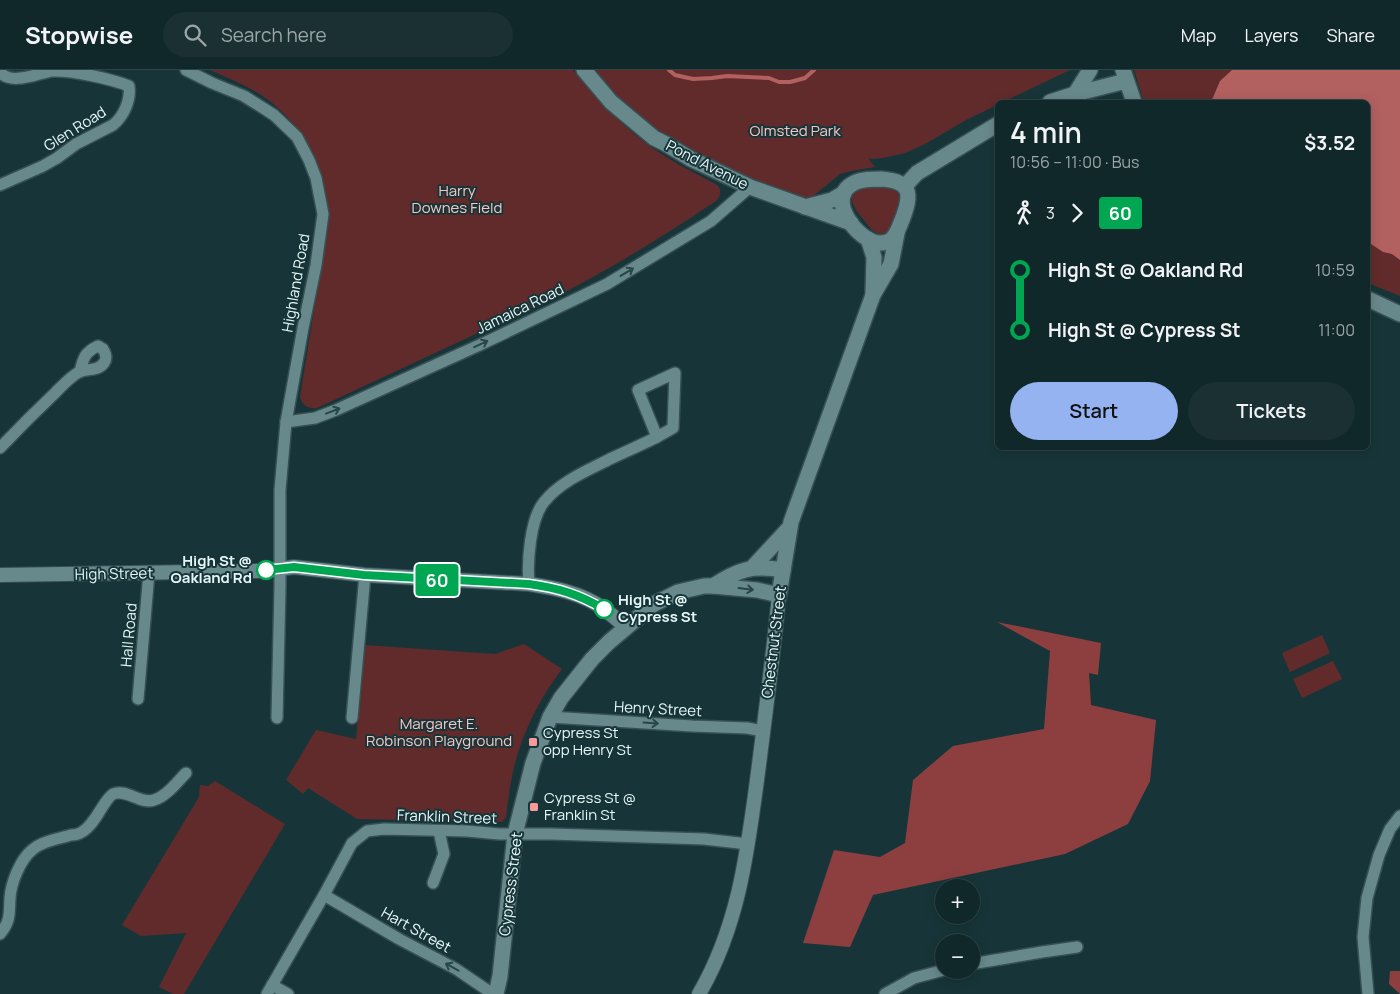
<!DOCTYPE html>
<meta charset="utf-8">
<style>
body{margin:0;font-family:Manrope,sans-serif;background:#1a3032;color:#f1f3f6;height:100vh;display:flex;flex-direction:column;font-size:19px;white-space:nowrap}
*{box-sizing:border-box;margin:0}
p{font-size:16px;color:#9ca6a8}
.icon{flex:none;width:28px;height:28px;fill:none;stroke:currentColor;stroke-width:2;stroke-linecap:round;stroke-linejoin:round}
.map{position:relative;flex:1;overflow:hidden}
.drawer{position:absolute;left:995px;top:30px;width:375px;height:350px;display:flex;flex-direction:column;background:#11282a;border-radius:8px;box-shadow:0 2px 12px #0003,0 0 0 1px #304447}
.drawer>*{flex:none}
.badge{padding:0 10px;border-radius:4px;font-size:18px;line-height:32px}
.tools{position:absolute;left:935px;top:809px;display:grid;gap:10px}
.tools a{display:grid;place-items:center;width:45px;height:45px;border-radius:50%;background:#11282a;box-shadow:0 2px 12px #0003,0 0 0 1px #304447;font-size:25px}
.map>.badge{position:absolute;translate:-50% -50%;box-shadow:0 0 0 2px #fff}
.legs{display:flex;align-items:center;gap:8px;height:55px;padding:0 15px;font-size:16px}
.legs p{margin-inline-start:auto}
.overview{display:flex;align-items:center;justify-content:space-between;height:85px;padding:0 15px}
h1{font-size:28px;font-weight:600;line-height:38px}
.primary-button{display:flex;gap:10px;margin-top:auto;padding:10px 15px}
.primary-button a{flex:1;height:58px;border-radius:30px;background:#95b2f1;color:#111;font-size:20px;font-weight:600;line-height:58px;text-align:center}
.primary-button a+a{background:#1a3032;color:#f1f3f6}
ul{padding:0 15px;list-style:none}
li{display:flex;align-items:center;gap:18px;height:60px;font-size:19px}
li i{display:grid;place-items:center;width:8px;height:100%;margin:0 6px;background:currentColor}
li i::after{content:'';width:12px;height:12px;margin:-6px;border:4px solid;border-radius:50%;background:#11282a}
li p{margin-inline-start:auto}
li:first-child i{background:linear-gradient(#0000 50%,currentColor 0)}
li:last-child i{background:linear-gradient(currentColor 50%,#0000 0)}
header{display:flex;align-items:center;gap:30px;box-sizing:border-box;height:70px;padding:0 25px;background:#11282a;border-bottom:1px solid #304447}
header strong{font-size:24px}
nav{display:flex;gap:28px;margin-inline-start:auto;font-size:18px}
.search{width:350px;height:45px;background:#1a3032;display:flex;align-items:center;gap:12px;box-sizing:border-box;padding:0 18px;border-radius:28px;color:#9ca6a8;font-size:19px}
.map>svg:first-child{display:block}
.green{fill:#622b2b}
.forest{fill:#8d3f40}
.water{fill:#b26060}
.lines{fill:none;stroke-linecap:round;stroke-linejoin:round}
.stream{stroke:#b26060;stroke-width:4}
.minor-casing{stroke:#375054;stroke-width:14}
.tertiary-casing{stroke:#375054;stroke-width:16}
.secondary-casing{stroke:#375054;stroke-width:18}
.minor{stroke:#68898c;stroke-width:11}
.tertiary{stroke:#68898c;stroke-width:14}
.secondary{stroke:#68898c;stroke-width:15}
.oneway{stroke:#274649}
.line-1-casing{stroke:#fff;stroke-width:11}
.line-1{stroke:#00a651;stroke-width:8}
.stop-1-dot{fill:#fff;stroke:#00a651;stroke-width:2.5}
.poi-dot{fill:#f59b99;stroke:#173538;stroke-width:2}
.labels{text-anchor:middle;stroke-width:4;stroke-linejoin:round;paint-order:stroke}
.street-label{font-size:15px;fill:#e5f6f8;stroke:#173538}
.park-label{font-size:15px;fill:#f6c6c4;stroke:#173538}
.stop-label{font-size:15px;font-weight:bold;fill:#e5f6f8;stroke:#173538;text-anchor:end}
.poi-label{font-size:15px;fill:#e5f6f8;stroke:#173538;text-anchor:start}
</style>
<header>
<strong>Stopwise</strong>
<div class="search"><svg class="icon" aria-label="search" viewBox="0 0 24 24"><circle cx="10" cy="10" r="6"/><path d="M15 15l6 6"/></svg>Search here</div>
<nav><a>Map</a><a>Layers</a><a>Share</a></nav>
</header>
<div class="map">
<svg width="1400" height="924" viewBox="0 0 1400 924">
<rect width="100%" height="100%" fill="#173538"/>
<g class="green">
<path d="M210,0H573C595,28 619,53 647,74C668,90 693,102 717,115C722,120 721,126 716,131C665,165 614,197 559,225L317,338C308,339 303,336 300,327C306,290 312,252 318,215C321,195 326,175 327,155C328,101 304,52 258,23C243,14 226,7 210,0Z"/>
<path d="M594,0H1070L1003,32H998L997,35L966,50L925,74L905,83L883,88L872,89L868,88L875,97L851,101L840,104L812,127H796L723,97L658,65L636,47L608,19Z"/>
<path d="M1134,0H1400V226L1368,213V32H1144Z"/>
<path d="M865,117C873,117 883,115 890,117C909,122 895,148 891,160C887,163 882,165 877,163C871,161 867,153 863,149C853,137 843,122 865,117Z"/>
<path d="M1322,565L1330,583L1290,602L1282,583Z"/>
<path d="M524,574L562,599C540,628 523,661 514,697C510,714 508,731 506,747L502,752L357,749L308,718L303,724L286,710L316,660L356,669L364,575L495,584Z"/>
<path d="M1333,591L1342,609L1302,628L1293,609Z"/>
<path d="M215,711L285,754L184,924H173L159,917L186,863L141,866L122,855L199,727L200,715L208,716Z"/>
</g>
<g class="forest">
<path d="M997,552L1101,573L1098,605L1089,603L1091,635L1156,650L1150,711L1128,754L1065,784L873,825L850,877L803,873L834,780L880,787L905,773L913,710L953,676L1044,659L1050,581Z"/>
<path d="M1390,901H1400V924L1389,914Z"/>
</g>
<path class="water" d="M1232,0H1400V190L1392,184L1383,182L1368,172V32H1211L1220,11Z"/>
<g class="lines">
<path class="stream" d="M669,0L675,5L693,9L712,8L727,6L769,8L779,12H790L805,8L814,0"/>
<defs>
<g id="minor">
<path d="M186,0L212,13L244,26L274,45L297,67L309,90L316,108L323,144L316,195L303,258L286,352L280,420V517L277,648"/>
<path d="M0,2C11,16 38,3 52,1C71,0 111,9 129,16C131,30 124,46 113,55L76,74L57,88L43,96L0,115"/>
<path d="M675,303L673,358L657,367L638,320Z"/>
<path d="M286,352L315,348L336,340L484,273L607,214L711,151L750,117"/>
<path d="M0,378C18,359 36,341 55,323C62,316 70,307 79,302C87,298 97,302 104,293C107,289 106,284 103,279L98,276C85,282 83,288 80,302"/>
<path d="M529,514C527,492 530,449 544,432C560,412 586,401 608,390C625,382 641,375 657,367"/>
<path d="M138,629L149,503"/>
<path d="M550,647L692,656L747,658L764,661"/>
<path d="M352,648L365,505"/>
<path d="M433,813L444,784L439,761"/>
<path d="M324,825L399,869L456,899L493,924"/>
<path d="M0,864C11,851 9,843 10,828C11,813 20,790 32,780C42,771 58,769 71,765C74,765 79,764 82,762C96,754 104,729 113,724C126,718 141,735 154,730C167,726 177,712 186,703"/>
<path d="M971,894L1042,882L1077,877"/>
<path d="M272,915L288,924"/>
<path d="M267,924L324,825L352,773L367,761L384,759L467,761L499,764H551L704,769L748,774"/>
<path d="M885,924L914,908L944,900"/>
<path d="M1368,924L1363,867L1367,828L1379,785L1390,759L1400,746"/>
</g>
<g id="tertiary">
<path d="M0,505L262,501L294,497L365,505L529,514C555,518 582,523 604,539C612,545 619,551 626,557"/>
<path d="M699,924C738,857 747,785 757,710C765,648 773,587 779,525"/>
</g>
<g id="secondary">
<path d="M584,0L611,32L654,68L666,74L691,89L750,117L851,153"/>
<path d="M1123,0L1134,32"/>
<path d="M1075,24L1090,0"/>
<path d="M1050,32L1075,24L1126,11"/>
<path d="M881,109C912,111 912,124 902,150C899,157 897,165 891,170C888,172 884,173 880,173C858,172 824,128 854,113C862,109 872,109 881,109Z"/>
<path d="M905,116L917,103L998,54"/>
<path d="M805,137L832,130L844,123"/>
<path d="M868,169L874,187L873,223"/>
<path d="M1368,229L1400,244"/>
<path d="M752,498L789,458"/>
<path d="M713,516C739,499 752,495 783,500"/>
<path d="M496,924L500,906L515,764L533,693L550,647L561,628L592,589L609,572L654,534L678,522L704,516H713L757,520L779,525L791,452L873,225L891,194L897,163"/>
</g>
</defs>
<use href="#minor" class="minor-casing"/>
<use href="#tertiary" class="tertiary-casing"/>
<use href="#secondary" class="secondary-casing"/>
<use href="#minor" class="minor"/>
<use href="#tertiary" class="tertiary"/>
<use href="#secondary" class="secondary"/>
</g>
<defs><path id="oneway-shaft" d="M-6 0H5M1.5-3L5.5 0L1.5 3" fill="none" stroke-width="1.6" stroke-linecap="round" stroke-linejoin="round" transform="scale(1.25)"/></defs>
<g class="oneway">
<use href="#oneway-shaft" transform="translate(627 202) rotate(-31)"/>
<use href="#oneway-shaft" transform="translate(481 274) rotate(-25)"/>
<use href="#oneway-shaft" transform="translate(333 341) rotate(-21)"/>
<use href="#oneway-shaft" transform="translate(746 519) rotate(7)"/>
<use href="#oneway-shaft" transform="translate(651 653) rotate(4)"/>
<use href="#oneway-shaft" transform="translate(452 897) rotate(-151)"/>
</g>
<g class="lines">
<defs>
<path id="line-1" d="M266,500L294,497L364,505L529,514C558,518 578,524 604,539"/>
</defs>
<use href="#line-1" class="line-1-casing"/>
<use href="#line-1" class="line-1"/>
</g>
<g class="stop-1-dot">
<circle cx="266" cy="500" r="9"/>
<circle cx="604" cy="539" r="9"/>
</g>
<g class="poi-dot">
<rect x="528" y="667" width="10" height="10" rx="2.5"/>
<rect x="529" y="732" width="10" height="10" rx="2.5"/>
</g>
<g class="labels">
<g class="street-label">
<text transform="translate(75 59) rotate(-32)" y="5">Glen Road</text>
<text transform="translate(707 95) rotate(27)" y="5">Pond Avenue</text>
<text transform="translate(296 213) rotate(-80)" y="5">Highland Road</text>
<text transform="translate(520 239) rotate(-26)" y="5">Jamaica Road</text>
<text transform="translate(114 504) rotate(-1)" y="5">High Street</text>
<text transform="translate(129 565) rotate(-85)" y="5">Hall Road</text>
<text transform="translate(774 572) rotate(-83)" y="5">Chestnut Street</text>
<text transform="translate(658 639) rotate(3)" y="5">Henry Street</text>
<text transform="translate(447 747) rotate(2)" y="5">Franklin Street</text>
<text transform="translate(511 814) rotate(-83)" y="5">Cypress Street</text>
<text transform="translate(416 860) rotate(29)" y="5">Hart Street</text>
</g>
<g class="park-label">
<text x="795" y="66">Olmsted Park</text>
<text x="457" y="126">Harry<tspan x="457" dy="17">Downes Field</tspan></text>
<text x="439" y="659">Margaret E.<tspan x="439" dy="17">Robinson Playground</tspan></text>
</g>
<g class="stop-label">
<text x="252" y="496">High St @<tspan x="252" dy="17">Oakland Rd</tspan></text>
<text x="618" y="535" text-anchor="start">High St @<tspan x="618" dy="17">Cypress St</tspan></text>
</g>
<g class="poi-label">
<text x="543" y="668">Cypress St<tspan x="543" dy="17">opp Henry St</tspan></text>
<text x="544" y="733">Cypress St @<tspan x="544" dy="17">Franklin St</tspan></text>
</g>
</g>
</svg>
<div class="tools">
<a>+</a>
<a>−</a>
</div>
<b class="badge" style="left:437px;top:510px;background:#00a651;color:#fff">60</b>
<section class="drawer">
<div class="overview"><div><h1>4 min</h1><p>10:56 – 11:00 · Bus</p></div><b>$3.52</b></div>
<div class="legs"><svg class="icon" aria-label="walk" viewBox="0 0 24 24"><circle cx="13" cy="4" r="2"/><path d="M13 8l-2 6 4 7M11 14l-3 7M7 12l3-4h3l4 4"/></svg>3<svg class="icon" aria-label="forward" viewBox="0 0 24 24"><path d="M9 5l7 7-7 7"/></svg><b class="badge" style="background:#00a651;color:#fff">60</b></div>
<ul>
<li><i style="color:#00a651"></i><b>High St @ Oakland Rd</b><p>10:59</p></li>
<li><i style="color:#00a651"></i><b>High St @ Cypress St</b><p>11:00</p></li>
</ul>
<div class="primary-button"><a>Start</a><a>Tickets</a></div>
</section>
</div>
